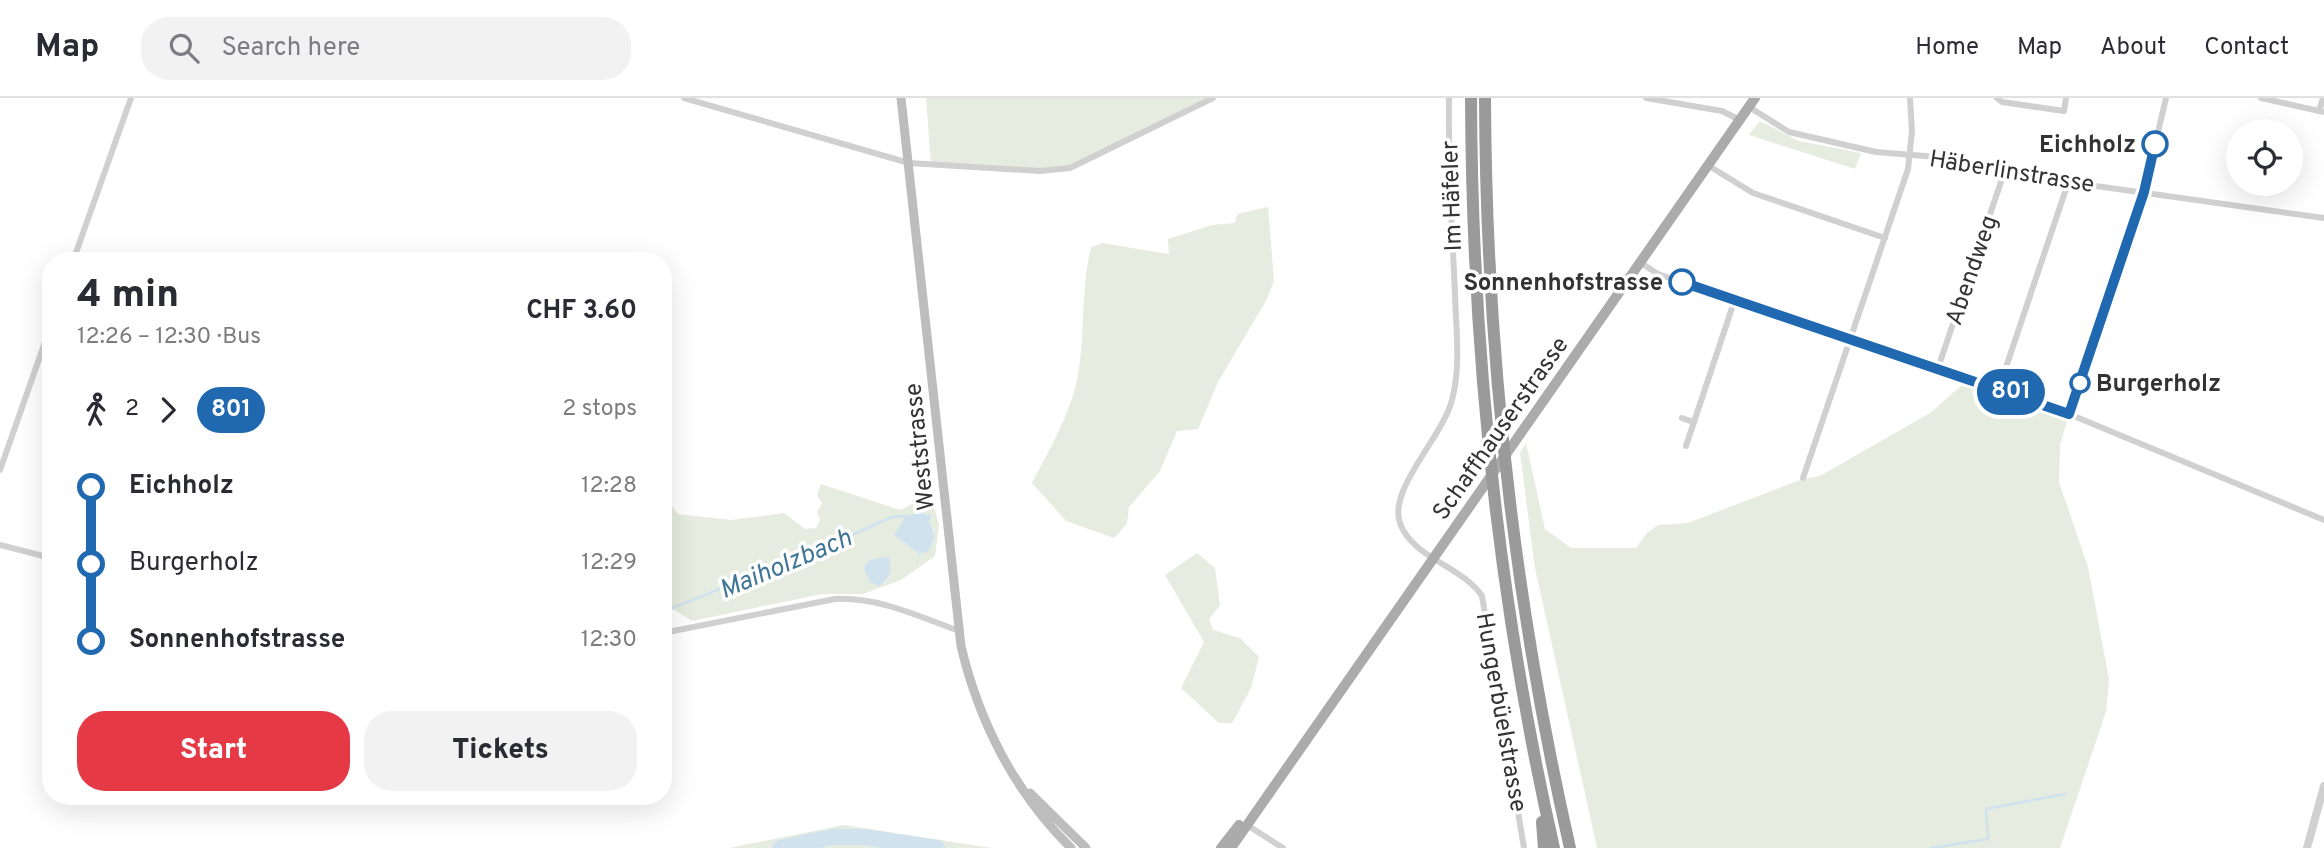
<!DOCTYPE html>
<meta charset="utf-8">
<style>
body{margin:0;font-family:Overpass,sans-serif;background:#f2f2f3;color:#2b2b33;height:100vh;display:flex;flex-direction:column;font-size:26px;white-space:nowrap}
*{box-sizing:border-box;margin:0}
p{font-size:23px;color:#7c7c81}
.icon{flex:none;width:38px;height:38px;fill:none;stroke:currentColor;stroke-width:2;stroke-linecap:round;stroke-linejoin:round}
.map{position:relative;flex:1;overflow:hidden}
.drawer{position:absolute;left:42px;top:154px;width:630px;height:553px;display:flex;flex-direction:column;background:#fff;border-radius:28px;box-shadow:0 7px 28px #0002}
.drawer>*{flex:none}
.badge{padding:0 14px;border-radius:23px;font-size:24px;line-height:46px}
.buttons{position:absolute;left:2226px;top:21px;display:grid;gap:14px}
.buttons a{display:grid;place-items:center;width:77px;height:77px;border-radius:50%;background:#fff;box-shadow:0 7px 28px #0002;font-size:35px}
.map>.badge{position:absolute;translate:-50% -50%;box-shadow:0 0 0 4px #fff}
.legs{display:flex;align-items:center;gap:10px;height:77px;padding:0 35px;font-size:23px}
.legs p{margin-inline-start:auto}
.overview{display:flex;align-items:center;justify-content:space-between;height:119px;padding:0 35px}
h1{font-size:38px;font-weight:800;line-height:52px}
.cta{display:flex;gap:14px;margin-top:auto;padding:14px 35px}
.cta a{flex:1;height:80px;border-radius:28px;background:#e63946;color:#fff;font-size:28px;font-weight:800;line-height:80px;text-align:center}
.cta a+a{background:#f2f2f3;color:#2b2b33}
ul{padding:0 35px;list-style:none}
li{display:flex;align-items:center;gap:24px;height:77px;font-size:26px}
li i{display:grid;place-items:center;width:10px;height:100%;margin:0 9px;background:currentColor}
li i::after{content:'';width:18px;height:18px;margin:-9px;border:5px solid;border-radius:50%;background:#fff}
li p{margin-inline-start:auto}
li:first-child i{background:linear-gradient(#0000 50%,currentColor 0)}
li:last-child i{background:linear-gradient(currentColor 50%,#0000 0)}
header{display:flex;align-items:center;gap:42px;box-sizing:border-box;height:98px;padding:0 35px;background:#fff;border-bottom:2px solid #e1e1e2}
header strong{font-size:33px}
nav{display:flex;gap:38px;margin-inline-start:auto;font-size:24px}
.search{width:490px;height:63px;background:#f2f2f3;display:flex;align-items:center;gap:18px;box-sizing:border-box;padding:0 24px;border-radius:28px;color:#7c7c81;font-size:26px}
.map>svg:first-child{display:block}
.green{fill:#e6ecdf;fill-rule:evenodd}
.water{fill:#cfe2ee}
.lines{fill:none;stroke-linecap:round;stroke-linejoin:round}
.stream{stroke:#cfe2ee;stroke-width:2.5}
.river{stroke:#cfe2ee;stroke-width:16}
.minor{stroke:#d0d0d0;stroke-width:6}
.tertiary{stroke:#d0d0d0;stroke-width:8}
.secondary{stroke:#bdbdbd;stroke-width:9}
.primary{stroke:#ababab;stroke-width:10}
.motorway{stroke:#9a9a9a;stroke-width:12}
.line-1-casing{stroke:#fff;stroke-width:16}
.line-1{stroke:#2069b0;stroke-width:10}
.stop-1-dot{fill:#fff;stroke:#2069b0;stroke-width:3.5}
.labels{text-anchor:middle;stroke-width:7;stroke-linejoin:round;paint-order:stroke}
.stop-label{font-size:24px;font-weight:bold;fill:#333;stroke:#fff;text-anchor:end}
.street-label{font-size:24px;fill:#333;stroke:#fff}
.water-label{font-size:26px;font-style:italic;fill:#3f7597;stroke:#fff}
</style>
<header>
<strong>Map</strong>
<div class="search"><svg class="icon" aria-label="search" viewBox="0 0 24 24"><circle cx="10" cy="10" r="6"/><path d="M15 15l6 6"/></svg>Search here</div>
<nav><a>Home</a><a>Map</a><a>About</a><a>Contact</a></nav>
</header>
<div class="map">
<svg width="2324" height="750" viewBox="0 0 2324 750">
<rect width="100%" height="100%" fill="#fff"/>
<g class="green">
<path d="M926,0H1213L1070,70L1040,73L931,67Z"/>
<path d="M1760,23L1799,43L1861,55L1855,71L1749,37Z"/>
<path d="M1268,109L1274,183L1267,201L1218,284L1198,331L1177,333L1160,373L1129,409L1127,426L1114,440L1066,423L1032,385C1049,352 1069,319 1077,282C1086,238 1080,193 1091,149L1102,145L1169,156L1168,141L1212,127L1235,125L1237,116Z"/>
<path d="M1970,280L2069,316L2060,347L2059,384L2088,469L2109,581L2106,614L2060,750H1597L1535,470L1520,355L1526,345L1545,431L1571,450H1636L1647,435L1658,427L1688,425L1803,381L1820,378L1930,315Z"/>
<path d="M821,386L900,412L926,399L932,402L939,426L935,458L901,482L863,496H822L692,523L663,505V397L678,416L731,422L784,415L805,431L816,430L820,422L817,414L822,405L817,397ZM934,431L933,445L928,454L919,456L894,437ZM889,459V479L885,485L870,484L871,462Z"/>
<path d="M1197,455L1215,470L1220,507L1209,521L1213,532L1240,540L1259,559L1251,590L1232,625H1219L1181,590L1204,544L1165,477Z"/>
<path d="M844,727L992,750H729Z"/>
</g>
<g class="water">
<path d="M917,415L931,417L929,425C937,435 934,444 928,454L919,456L894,437L906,418Z"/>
<path d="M889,459C892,471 891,483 878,488L870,484L864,471C867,460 878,460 889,459Z"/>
</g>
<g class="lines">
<g class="stream">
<path d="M663,514L739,483L754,481L892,419L906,418"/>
<path d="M1931,750L1988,741L1986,711L2065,696"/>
</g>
<path class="river" d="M780,750L832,739H864L937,750"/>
<g class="minor">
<path d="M684,0L909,65L1040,73L1070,70L1213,0"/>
<path d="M1449,0C1448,66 1452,131 1455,196C1456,231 1461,268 1452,302C1442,340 1388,391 1400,425C1412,460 1462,468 1482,498L1524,750"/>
<path d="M1646,0L1722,13L1740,22"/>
<path d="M1997,0L2002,4L2064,13L2066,0"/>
<path d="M2261,0L2324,14"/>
<path d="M1749,9L1789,34L1876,54L1937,59L2004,75L2324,120"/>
<path d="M2319,13L2323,0"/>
<path d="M1709,68L1753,95L1885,140"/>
<path d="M73,163L131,0"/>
<path d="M1641,165L1658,176L2069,316L2324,422"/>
<path d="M1938,270L2004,75"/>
<path d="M1999,290L2069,82"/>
<path d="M2069,316L2144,94L2166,0"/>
<path d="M1682,320L1693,324"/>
<path d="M1686,348L1735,201"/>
<path d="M0,372L51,227"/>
<path d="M1803,380L1908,71L1912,33L1910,0"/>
<path d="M0,447L51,460"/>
<path d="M663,535L835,501C879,499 918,518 959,533"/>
<path d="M1247,727L1283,750"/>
</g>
<path class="tertiary" d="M2307,750L2324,688"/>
<g class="secondary">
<path d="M901,0L961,548C979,624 1015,695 1071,750"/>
<path d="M1030,695L1086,750"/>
</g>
<g class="primary">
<path d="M1221,750L1239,727"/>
<path d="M1231,750L1755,0"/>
</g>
<g class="motorway">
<path d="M1471,0C1472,253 1498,503 1554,750"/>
<path d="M1485,0C1486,253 1514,504 1570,750"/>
<path d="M1542,724L1544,750"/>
</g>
</g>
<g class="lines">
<defs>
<path id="line-1" d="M1682,184L2069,316L2144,94L2155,46"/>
</defs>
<use href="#line-1" class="line-1-casing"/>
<use href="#line-1" class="line-1"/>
</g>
<g class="stop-1-dot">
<circle cx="2155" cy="46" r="12"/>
<circle cx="1682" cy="184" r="12"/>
<circle cx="2080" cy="285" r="9"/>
</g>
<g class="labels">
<g class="stop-label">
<text x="2136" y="54">Eichholz</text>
<text x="1663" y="192">Sonnenhofstrasse</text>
<text x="2096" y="293" text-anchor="start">Burgerholz</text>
</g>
<g class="street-label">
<text transform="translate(2012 73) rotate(9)" y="8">Häberlinstrasse</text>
<text transform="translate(1451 98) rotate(-92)" y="8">Im Häfeler</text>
<text transform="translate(1971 172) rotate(-71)" y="8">Abendweg</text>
<text transform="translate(1500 330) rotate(-55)" y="8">Schaffhauserstrasse</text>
<text transform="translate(919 349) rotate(-96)" y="8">Weststrasse</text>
<text transform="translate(1502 614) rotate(80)" y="8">Hungerbüelstrasse</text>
</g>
<g class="water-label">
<text transform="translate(785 465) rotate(-23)" y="9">Maiholzbach</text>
</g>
</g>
</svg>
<div class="buttons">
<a><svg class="icon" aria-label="locate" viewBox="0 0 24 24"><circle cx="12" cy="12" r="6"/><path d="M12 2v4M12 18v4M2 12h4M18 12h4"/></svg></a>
</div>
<b class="badge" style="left:2011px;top:294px;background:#2069b0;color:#fff">801</b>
<section class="drawer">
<div class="overview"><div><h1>4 min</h1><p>12:26 – 12:30 · Bus</p></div><b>CHF 3.60</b></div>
<div class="legs"><svg class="icon" aria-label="walk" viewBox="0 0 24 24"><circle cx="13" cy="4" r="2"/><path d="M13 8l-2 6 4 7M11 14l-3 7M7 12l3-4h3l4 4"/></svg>2<svg class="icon" aria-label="forward" viewBox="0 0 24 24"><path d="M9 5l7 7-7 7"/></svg><b class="badge" style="background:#2069b0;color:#fff">801</b><p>2 stops</p></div>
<ul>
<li><i style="color:#2069b0"></i><b>Eichholz</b><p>12:28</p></li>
<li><i style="color:#2069b0"></i><span>Burgerholz</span><p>12:29</p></li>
<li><i style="color:#2069b0"></i><b>Sonnenhofstrasse</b><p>12:30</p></li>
</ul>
<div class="cta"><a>Start</a><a>Tickets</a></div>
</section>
</div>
